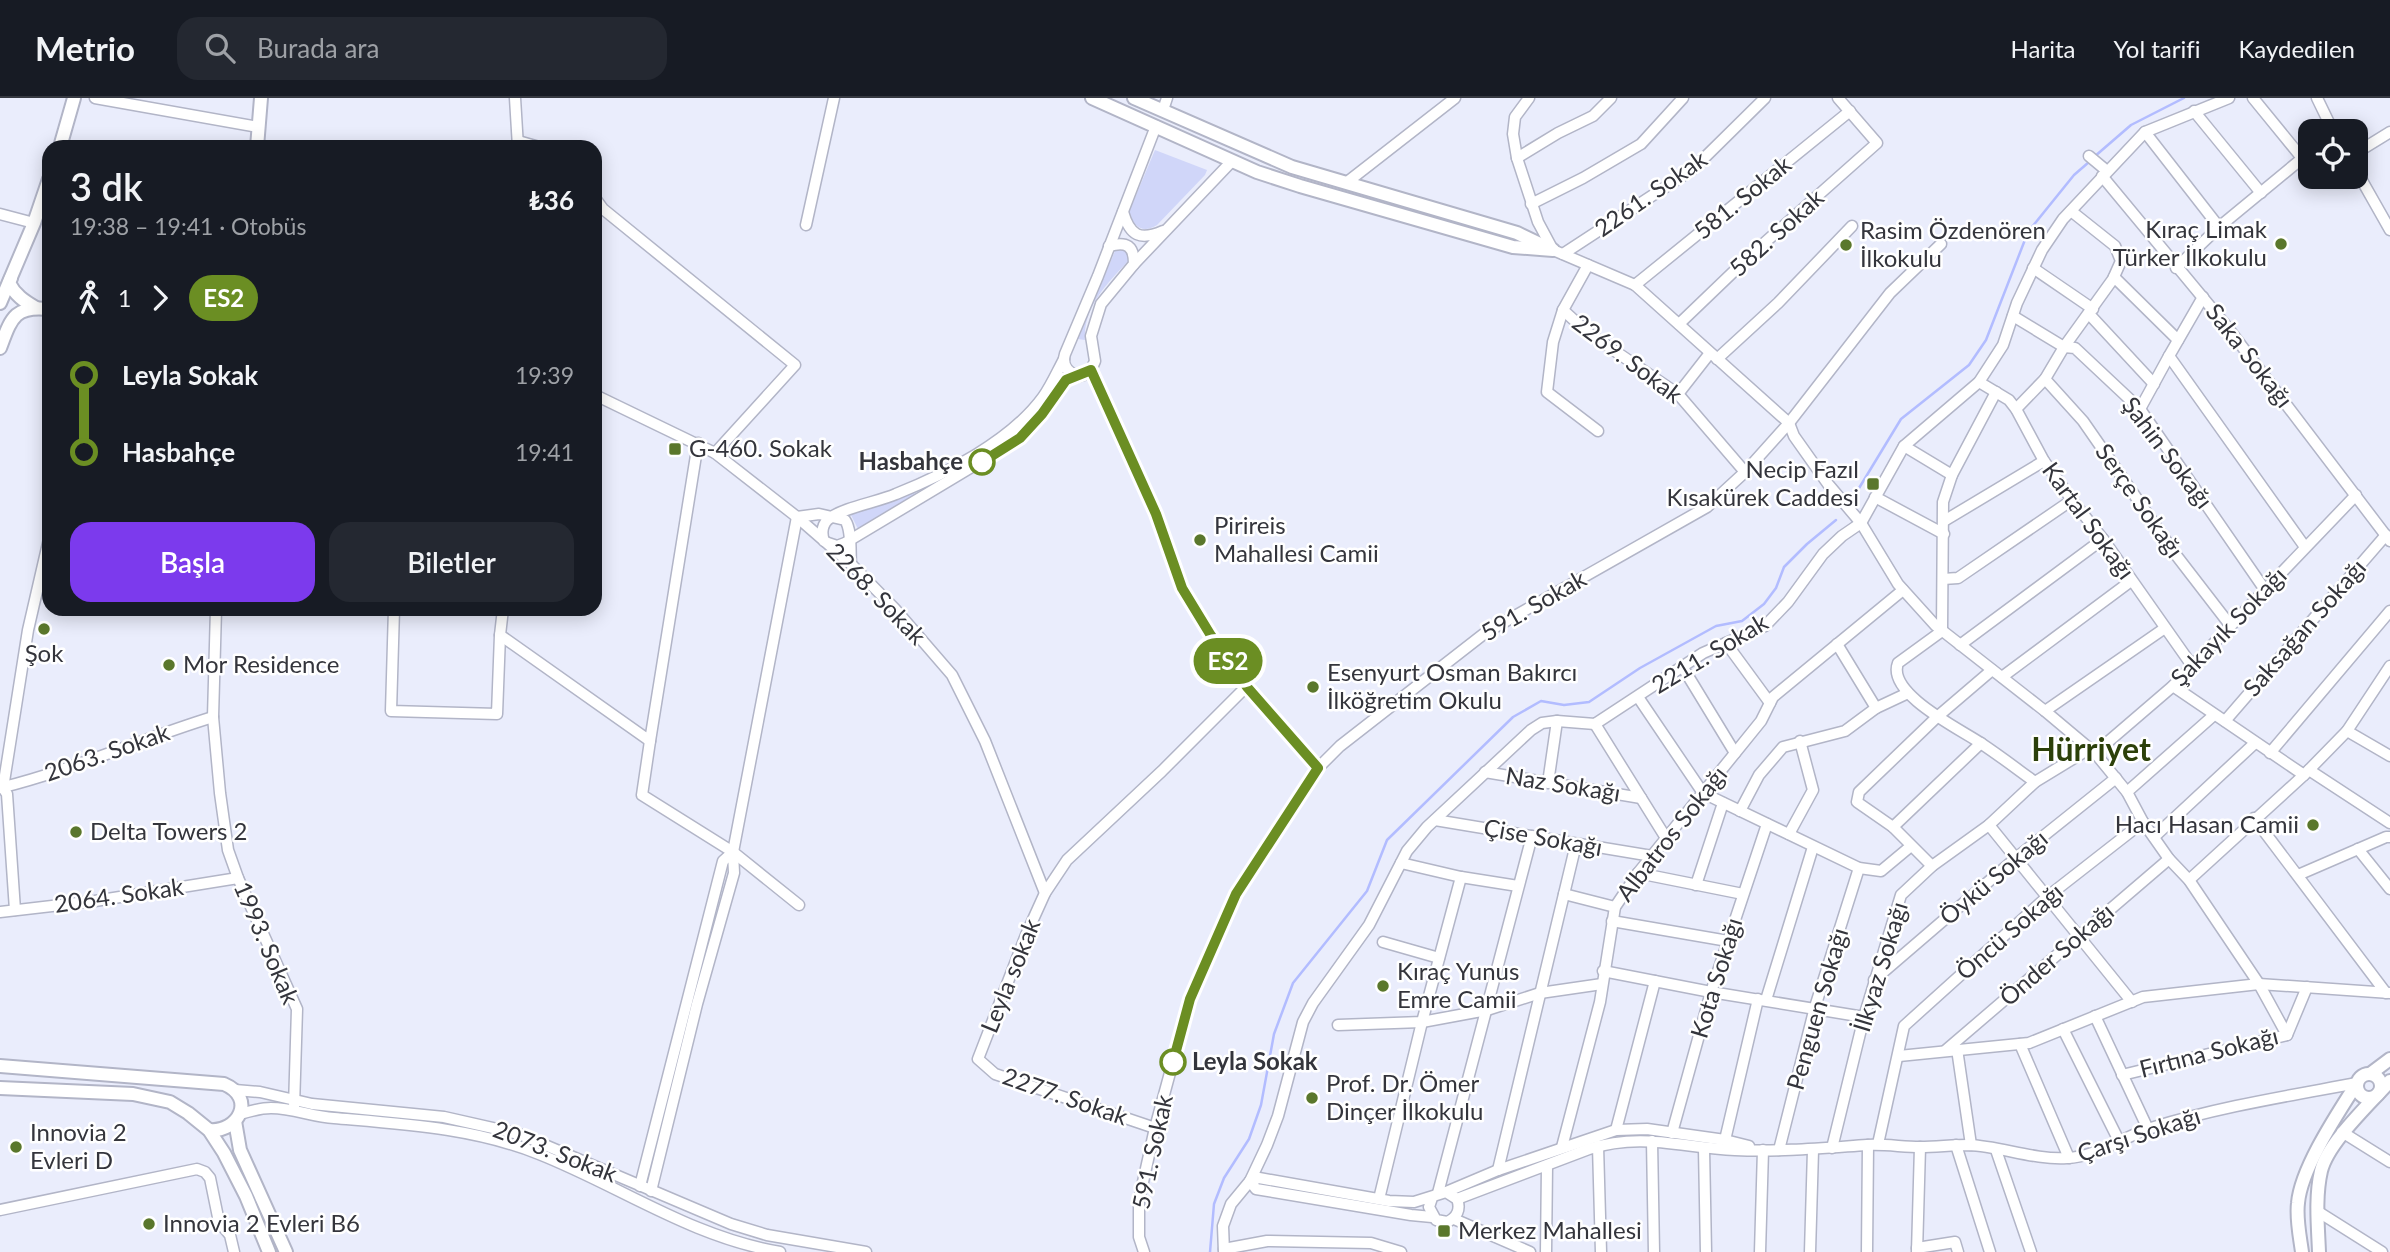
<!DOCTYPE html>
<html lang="tr">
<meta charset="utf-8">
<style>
body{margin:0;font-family:Lato,sans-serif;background:#242831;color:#f1f3f6;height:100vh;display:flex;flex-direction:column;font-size:26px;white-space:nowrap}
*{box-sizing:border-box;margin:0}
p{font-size:23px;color:#9ea1a6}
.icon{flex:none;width:38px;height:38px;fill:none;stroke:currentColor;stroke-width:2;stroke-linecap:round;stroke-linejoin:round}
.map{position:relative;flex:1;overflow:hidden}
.sheet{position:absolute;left:42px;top:42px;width:560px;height:476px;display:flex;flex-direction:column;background:#171b24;border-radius:21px;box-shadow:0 4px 18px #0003}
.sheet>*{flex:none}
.badge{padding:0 14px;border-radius:23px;font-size:24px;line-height:46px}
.buttons{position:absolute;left:2298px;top:21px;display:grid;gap:14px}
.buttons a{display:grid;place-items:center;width:70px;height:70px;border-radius:14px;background:#171b24;box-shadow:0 4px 18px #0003;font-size:35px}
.map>.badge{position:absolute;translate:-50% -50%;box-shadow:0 0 0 4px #fff}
.legs{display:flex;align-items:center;gap:10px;height:77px;padding:0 28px;font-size:23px}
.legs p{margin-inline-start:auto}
.overview{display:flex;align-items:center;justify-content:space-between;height:119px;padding:0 28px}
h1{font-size:38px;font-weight:600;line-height:52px}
.action{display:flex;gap:14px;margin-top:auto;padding:14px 28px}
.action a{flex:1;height:80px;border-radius:21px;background:#7c3aed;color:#fff;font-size:28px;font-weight:600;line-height:80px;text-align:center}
.action a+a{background:#242831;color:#f1f3f6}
ul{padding:0 28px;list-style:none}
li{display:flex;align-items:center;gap:24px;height:77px;font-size:26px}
li i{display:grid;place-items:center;width:10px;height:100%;margin:0 9px;background:currentColor}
li i::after{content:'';width:18px;height:18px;margin:-9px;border:5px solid;border-radius:50%;background:#171b24}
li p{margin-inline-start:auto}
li:first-child i{background:linear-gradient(#0000 50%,currentColor 0)}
li:last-child i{background:linear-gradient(currentColor 50%,#0000 0)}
header{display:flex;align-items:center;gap:42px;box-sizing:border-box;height:98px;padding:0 35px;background:#171b24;border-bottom:2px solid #363941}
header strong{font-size:33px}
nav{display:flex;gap:38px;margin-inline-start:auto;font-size:24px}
.search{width:490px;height:63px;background:#242831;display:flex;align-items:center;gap:18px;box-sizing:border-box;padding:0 24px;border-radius:21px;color:#9ea1a6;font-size:26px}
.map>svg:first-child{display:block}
.green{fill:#d0d6f9}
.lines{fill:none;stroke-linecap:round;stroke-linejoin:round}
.stream{stroke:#b2bcff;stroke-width:2.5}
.minor-casing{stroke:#b2b5c7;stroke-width:13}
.major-casing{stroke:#b2b5c7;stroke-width:16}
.minor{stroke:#fff;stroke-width:10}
.major{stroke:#fff;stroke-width:12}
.line-1-casing{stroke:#fff;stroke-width:16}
.line-1{stroke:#6b8e23;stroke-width:10}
.poi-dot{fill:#5a772c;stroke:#fff;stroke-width:2.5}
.stop-1-dot{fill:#fff;stroke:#6b8e23;stroke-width:3.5}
.labels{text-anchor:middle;stroke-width:5;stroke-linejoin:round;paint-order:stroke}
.street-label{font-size:24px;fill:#34353c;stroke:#fff}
.poi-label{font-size:24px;fill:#34353c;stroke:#fff;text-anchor:start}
.stop-label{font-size:24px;font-weight:bold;fill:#34353c;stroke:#fff;text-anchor:end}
.district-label{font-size:32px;font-weight:bold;fill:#2c400a;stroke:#fff}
</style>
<header>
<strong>Metrio</strong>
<div class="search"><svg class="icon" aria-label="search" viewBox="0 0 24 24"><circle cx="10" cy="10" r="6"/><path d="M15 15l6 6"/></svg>Burada ara</div>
<nav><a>Harita</a><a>Yol tarifi</a><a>Kaydedilen</a></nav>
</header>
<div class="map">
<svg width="2390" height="1154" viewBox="0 0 2390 1154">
<rect width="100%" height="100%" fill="#eaedfc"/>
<g class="green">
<path d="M1155,52L1207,72L1205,77L1157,127C1143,136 1133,129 1129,114Z"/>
<path d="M1120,151L1128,154L1129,162C1108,185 1083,208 1085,242L1078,241L1115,153Z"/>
<path d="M914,393L915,396L858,431L851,417Z"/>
</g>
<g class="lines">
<g class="stream">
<path d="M2094,59L2131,27L2184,0"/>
<path d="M1853,400L1901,321L1969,267L1986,242L2028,134L2074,77L2089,64"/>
<path d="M1210,1154L1214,1106L1224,1080L1249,1041L1261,1007L1274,936L1293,885L1367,793L1387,742L1513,619L1541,603L1564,607L1589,604L1640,570L1716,528L1742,523L1764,506L1776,490L1784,469L1807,446L1836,422"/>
</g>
<defs>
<g id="minor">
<path d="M95,0L258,29"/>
<path d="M515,0L518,49"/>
<path d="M1529,0L1515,19L1513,36L1517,60L1538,124L1553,152L1635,187L1789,325L1794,338L1828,386L1861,425L1898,486L1935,527L2045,613L2095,655L2127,694L2143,724L2169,761L2189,782L2259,886L2287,937"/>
<path d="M2253,0L2302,60"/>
<path d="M2317,0L2333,33"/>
<path d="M1163,12L1167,0"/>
<path d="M2194,13L2261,95"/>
<path d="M2145,34L2219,129"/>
<path d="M518,43L539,49"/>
<path d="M2356,55L2390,34"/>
<path d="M2089,58L2107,73"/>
<path d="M1517,60L1558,35L1593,18L1611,0"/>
<path d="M2356,72L2390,132"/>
<path d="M2102,78L2228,230L2390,443"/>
<path d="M1346,85L1455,0"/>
<path d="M595,100L603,111L795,267L715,355"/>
<path d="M1531,106L1583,80L1641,46L1683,0"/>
<path d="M1123,114C1130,138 1140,143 1163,133"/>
<path d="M0,116L34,125"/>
<path d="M806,127L834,0"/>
<path d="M1563,156L1693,71L1765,0"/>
<path d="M1134,166L1232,63"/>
<path d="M1588,167L1563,212L1553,244L1547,294L1598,333"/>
<path d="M2033,170L2093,211"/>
<path d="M2176,170L2219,129L2310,54"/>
<path d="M2114,179L2178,242"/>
<path d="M1635,187L1850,13"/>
<path d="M2203,199L2169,258L2305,449"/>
<path d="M1563,212L1587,234L1678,296L1745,374"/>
<path d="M2089,216L2154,286"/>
<path d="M2013,218L2064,249L2075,250L2140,311L2265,492"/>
<path d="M1679,226L1753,155L1877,45L1838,0"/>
<path d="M1717,261L1778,205L1852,128"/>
<path d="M1091,272L1156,416L1182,490L1210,536L1246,589L1318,670"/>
<path d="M1076,277C1066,273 1062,266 1065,256L1098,178L1156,28"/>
<path d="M2045,281L2083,323L2176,457L2230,527"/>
<path d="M1979,284L2009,302L2016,311L2044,363L2072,402L2103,441L2193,569"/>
<path d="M1996,294L1952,377L1943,404L1942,533L1898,565C1886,596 1962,632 1982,646C2000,658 2017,671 2035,684"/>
<path d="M1678,296L1710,255"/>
<path d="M595,297L715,355L797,419L851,466L895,511L952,577L985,643L1045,795"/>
<path d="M2016,311L2045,281L2064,249L2113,181L2121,163L2115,148L2071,113"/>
<path d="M2140,311L2169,258"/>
<path d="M1904,348L1952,377"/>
<path d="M1875,399L1944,436"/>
<path d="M797,419L819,416L845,422C852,432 850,453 851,466"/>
<path d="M1944,423L2044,363"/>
<path d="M824,443C821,435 822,425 830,420C845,409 878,404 896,396C946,376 1011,343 1043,299C1051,288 1057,274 1064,261"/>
<path d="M828,445L837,448L845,445L1020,340L1042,316L1066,282L1087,276L1091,272L1095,263L1091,238L1101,206L1134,166C1134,148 1127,143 1109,148"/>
<path d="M1943,481L1958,480L2072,402"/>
<path d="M216,511L213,619L220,695L228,752L238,780L297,911L294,1009"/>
<path d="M394,511L391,613L497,616L500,537"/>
<path d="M503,511L500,537L650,643L698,345"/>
<path d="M1726,545L1770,605"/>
<path d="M1960,547L2103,441"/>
<path d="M1682,568L1735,655"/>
<path d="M2002,579L2131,483"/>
<path d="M2173,588L2304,677"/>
<path d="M1638,599L1703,695L1859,770L1881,773L1911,748"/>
<path d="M1876,610L1908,595"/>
<path d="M2045,613L2165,530"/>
<path d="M2225,623L2386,437"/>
<path d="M1595,626L1666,740"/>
<path d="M2347,633L2390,658"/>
<path d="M650,643L642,697L733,754L799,807"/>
<path d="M2095,655L2173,588L2356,397"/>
<path d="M2270,655L2390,513"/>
<path d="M2309,672L2390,725"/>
<path d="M1485,674L1641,700"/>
<path d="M1548,685L1557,623"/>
<path d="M0,690C73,672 141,641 213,619"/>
<path d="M2127,694L2214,617"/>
<path d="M1740,713L1759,677L1783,649L1845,633L1876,610L1837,546"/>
<path d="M2254,720L2386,895"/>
<path d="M1435,722L1652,758"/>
<path d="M1989,727L2132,904"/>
<path d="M1893,729L1981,645"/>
<path d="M1789,736L1813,692L1800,643"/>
<path d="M2154,739L2255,645"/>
<path d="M2358,751L2390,791"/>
<path d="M1401,765L1461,779L1518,788"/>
<path d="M1932,768L1893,729L1857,704L1859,694L1937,619L1992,572"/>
<path d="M1638,775L1743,796"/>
<path d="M2298,777L2386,739H2390"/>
<path d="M2189,782L2304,677L2347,633L2390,568"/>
<path d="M1696,787L1723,705"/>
<path d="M1564,796L1615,809"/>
<path d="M15,812L7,696L3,690L28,532L49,441"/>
<path d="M0,814L95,803L238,780"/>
<path d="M1612,823L1728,843"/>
<path d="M1383,844L1439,860"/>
<path d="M1603,873L1711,894L1864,919"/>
<path d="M1874,882L2016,760L2116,680"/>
<path d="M1766,902L1813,749"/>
<path d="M2095,918L2148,1031"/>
<path d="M1338,927L1422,924L1487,912L1540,895L1602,886"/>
<path d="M2063,931L2119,1043"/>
<path d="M2020,946L2069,1060"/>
<path d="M1957,951L1971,1047"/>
<path d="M1946,952L2169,761"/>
<path d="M1899,958L2029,945L2143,899L2259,886L2390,895"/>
<path d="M2122,977L2287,937L2307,889"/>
<path d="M235,992L260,994L312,1006L444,1019L519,1036L731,1126L767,1137L866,1154"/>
<path d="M240,1016C250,1013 261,1010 271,1010C293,1010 313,1019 334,1020C403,1026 474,1030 539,1056C620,1088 691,1139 780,1154"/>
<path d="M1155,1030L995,976L978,961L1026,837L1045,795L1067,762L1162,673L1246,589"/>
<path d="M1616,1032L1655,883"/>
<path d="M2342,1034L2390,1064"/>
<path d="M1672,1035L1711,894L1767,726"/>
<path d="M1725,1042L1758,901"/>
<path d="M1652,1043L1654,1154"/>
<path d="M1878,1046L1904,928L2047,799L2143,724"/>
<path d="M1956,1047L1990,1154"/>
<path d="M1598,1048L1601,1154"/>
<path d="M1562,1049L1600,904L1615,809L1638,775L1761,623L1773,599L1903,492"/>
<path d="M1832,1050L1864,919L1901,797L1932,768L1989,727L2035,684L2089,651"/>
<path d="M1704,1051L1706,1154"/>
<path d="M1779,1052L1815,909L1859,770"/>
<path d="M1996,1052L2031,1154"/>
<path d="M1498,1072L1576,746"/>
<path d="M1250,1083L1259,1080L1389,1103L1414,1104L1446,1094L1457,1101C1461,1111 1457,1120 1447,1124L1436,1122L1429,1109L1432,1100"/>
<path d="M1250,1083L1256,1091L1411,1117L1432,1119"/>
<path d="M640,1088L723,763L733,754"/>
<path d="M651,1093L697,906L734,775L733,754L797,419"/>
<path d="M1446,1094L1498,1072L1616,1032L1647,1031L1725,1042L1749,1048"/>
<path d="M1438,1095L1532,738"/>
<path d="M1379,1101L1422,924L1461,779"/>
<path d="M1457,1101L1589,1051C1642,1034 1683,1050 1735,1052C1780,1054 1823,1050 1867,1047C1885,1046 1903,1049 1920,1049C1936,1049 1952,1047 1968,1047C2001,1048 2033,1062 2067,1060C2097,1059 2123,1039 2151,1030C2218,1009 2288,998 2357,985"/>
<path d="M0,1112L197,1071L205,1074L210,1080L219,1124L230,1137L234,1154"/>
<path d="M2317,1113L2382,1154"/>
<path d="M1454,1121L1530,1154"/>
<path d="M1917,1150L1955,1144L1958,1154"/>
<path d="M1224,1151L1267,1143L1371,1145L1401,1154"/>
<path d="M1144,1154L1139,1139V1102L1155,1030L1190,901L1236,796L1318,670L1340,648L1485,535L1707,409L1745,374L1789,325L1890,195L1941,146"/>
<path d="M1224,1154L1223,1128L1231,1106L1250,1083L1267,1047L1278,1018L1303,924L1313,905L1369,827L1407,753L1427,729L1531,632L1542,625L1557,623L1595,626L1703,555L1765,528L1788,504L1823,456L1842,438L1861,425L1904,348L1979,284L2003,247L2017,205L2042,152L2063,121L2145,34L2229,0"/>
<path d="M1546,1154L1547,1068"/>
<path d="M1760,1154L1763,1052"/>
<path d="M1810,1154L1813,1052"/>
<path d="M1867,1154L1868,1047"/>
<path d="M1917,1154L1920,1049"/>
</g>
<g id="major">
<path d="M1092,0L1257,74L1300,88L1513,149L1553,152"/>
<path d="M1134,0L1292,69L1517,135L1546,149"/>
<path d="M60,49L74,0"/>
<path d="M257,49L261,0"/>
<path d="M11,180L9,185C15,197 24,203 36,210"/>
<path d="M0,205L34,125L49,81"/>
<path d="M0,250C11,221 14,207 49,211"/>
<path d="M0,968L224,986C257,1000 238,1035 209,1032"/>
<circle cx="2369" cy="988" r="12"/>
<path d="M2370,976L2390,961"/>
<path d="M0,990L133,996L170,1004L188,1015L209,1032L224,1055L246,1098L269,1154"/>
<path d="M235,1023L240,1052L286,1154"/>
<path d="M2302,1154C2300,1139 2296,1121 2298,1105C2301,1070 2338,1015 2357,985"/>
<path d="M2319,1154C2318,1128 2315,1099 2321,1073C2328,1044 2370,1006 2390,983"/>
</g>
</defs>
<use href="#minor" class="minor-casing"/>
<use href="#major" class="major-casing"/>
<use href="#minor" class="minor"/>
<use href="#major" class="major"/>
</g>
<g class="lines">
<defs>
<path id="line-1" d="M982,364L1020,340L1042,316L1066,282L1091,272L1156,416L1182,490L1210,536L1247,589L1318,670L1236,796L1190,901L1173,964"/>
</defs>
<use href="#line-1" class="line-1-casing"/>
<use href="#line-1" class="line-1"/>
</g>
<g class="poi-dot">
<circle cx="2281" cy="146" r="7"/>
<circle cx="1846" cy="147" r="7"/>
<rect x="668" y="344" width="14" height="14" rx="3.5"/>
<rect x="1866" y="379" width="14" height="14" rx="3.5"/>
<circle cx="1200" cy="442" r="7"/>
<circle cx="44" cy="531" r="7"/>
<circle cx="169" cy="567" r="7"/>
<circle cx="1313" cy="589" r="7"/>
<circle cx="2313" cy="727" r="7"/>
<circle cx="76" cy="734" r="7"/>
<circle cx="1383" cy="888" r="7"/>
<circle cx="1312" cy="1000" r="7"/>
<circle cx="16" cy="1049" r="7"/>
<circle cx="149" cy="1126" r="7"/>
<rect x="1437" y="1126" width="14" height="14" rx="3.5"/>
</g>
<g class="stop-1-dot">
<circle cx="982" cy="364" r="12"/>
<circle cx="1173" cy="964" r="12"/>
</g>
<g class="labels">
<g class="street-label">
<text transform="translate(1651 96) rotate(-35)" y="8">2261. Sokak</text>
<text transform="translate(1743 100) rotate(-39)" y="8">581. Sokak</text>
<text transform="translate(1777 135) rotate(-42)" y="8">582. Sokak</text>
<text transform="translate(2249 258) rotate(52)" y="8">Saka Sokağı</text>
<text transform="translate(1627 261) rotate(37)" y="8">2269. Sokak</text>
<text transform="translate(2167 355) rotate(53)" y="8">Şahin Sokağı</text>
<text transform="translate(2139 403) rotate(55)" y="8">Serçe Sokağı</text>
<text transform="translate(2088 423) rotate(54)" y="8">Kartal Sokağı</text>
<text transform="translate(876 496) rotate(46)" y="8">2268. Sokak</text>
<text transform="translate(1534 508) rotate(-30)" y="8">591. Sokak</text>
<text transform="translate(2229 529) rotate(-46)" y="8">Şakayık Sokağı</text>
<text transform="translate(2305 530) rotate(-49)" y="8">Saksağan Sokağı</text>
<text transform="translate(1710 556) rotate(-31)" y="8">2211. Sokak</text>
<text transform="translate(107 655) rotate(-19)" y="8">2063. Sokak</text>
<text transform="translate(1563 687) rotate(9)" y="8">Naz Sokağı</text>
<text transform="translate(1672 736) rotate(-52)" y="8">Albatros Sokağı</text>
<text transform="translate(1543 740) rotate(10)" y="8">Çise Sokağı</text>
<text transform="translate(1994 780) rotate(-40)" y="8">Öykü Sokağı</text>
<text transform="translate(119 798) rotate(-8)" y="8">2064. Sokak</text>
<text transform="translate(2010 834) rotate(-41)" y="8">Öncü Sokağı</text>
<text transform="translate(266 845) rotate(67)" y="8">1993. Sokak</text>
<text transform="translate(2057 857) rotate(-41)" y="8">Önder Sokağı</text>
<text transform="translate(1881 869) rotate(-73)" y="8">İlkyaz Sokağı</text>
<text transform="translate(1011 878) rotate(-68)" y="8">Leyla sokak</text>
<text transform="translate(1717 880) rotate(-73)" y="8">Kota Sokağı</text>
<text transform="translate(1818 911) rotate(-74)" y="8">Penguen Sokağı</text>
<text transform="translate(2209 955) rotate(-14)" y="8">Fırtına Sokağı</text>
<text transform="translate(1065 999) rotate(19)" y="8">2277. Sokak</text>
<text transform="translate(2139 1037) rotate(-18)" y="8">Çarşı Sokağı</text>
<text transform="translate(555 1054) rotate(21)" y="8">2073. Sokak</text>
<text transform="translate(1153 1054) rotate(-78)" y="8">591. Sokak</text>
</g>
<g class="poi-label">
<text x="2267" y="140" text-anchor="end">Kıraç Limak<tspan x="2267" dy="28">Türker İlkokulu</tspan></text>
<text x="1860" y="141">Rasim Özdenören<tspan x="1860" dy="28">İlkokulu</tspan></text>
<text x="689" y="359">G-460. Sokak</text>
<text x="1859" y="380" text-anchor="end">Necip Fazıl<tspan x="1859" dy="28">Kısakürek Caddesi</tspan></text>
<text x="1214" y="436">Pirireis<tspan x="1214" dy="28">Mahallesi Camii</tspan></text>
<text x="44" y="564" text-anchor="middle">Şok</text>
<text x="183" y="575">Mor Residence</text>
<text x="1327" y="583">Esenyurt Osman Bakırcı<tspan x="1327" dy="28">İlköğretim Okulu</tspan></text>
<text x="2299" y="735" text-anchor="end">Hacı Hasan Camii</text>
<text x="90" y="742">Delta Towers 2</text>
<text x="1397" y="882">Kıraç Yunus<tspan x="1397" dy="28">Emre Camii</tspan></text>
<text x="1326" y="994">Prof. Dr. Ömer<tspan x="1326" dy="28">Dinçer İlkokulu</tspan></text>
<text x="30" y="1043">Innovia 2<tspan x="30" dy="28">Evleri D</tspan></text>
<text x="163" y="1134">Innovia 2 Evleri B6</text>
<text x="1458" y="1141">Merkez Mahallesi</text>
</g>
<g class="stop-label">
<text x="963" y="372">Hasbahçe</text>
<text x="1192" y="972" text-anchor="start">Leyla Sokak</text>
</g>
<g class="district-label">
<text x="2091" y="663">Hürriyet</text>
</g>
</g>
</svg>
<div class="buttons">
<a><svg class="icon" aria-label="locate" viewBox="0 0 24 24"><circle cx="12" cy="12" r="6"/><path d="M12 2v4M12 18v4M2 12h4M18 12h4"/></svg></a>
</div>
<b class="badge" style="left:1228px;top:563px;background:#6b8e23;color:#fff">ES2</b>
<section class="sheet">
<div class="overview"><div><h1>3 dk</h1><p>19:38 – 19:41 · Otobüs</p></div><b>₺36</b></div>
<div class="legs"><svg class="icon" aria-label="walk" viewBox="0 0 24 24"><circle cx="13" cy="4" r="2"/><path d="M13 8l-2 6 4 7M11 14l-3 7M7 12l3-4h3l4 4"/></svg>1<svg class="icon" aria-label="forward" viewBox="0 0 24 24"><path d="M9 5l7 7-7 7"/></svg><b class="badge" style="background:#6b8e23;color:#fff">ES2</b></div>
<ul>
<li><i style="color:#6b8e23"></i><b>Leyla Sokak</b><p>19:39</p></li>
<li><i style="color:#6b8e23"></i><b>Hasbahçe</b><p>19:41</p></li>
</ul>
<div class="action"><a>Başla</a><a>Biletler</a></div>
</section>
</div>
